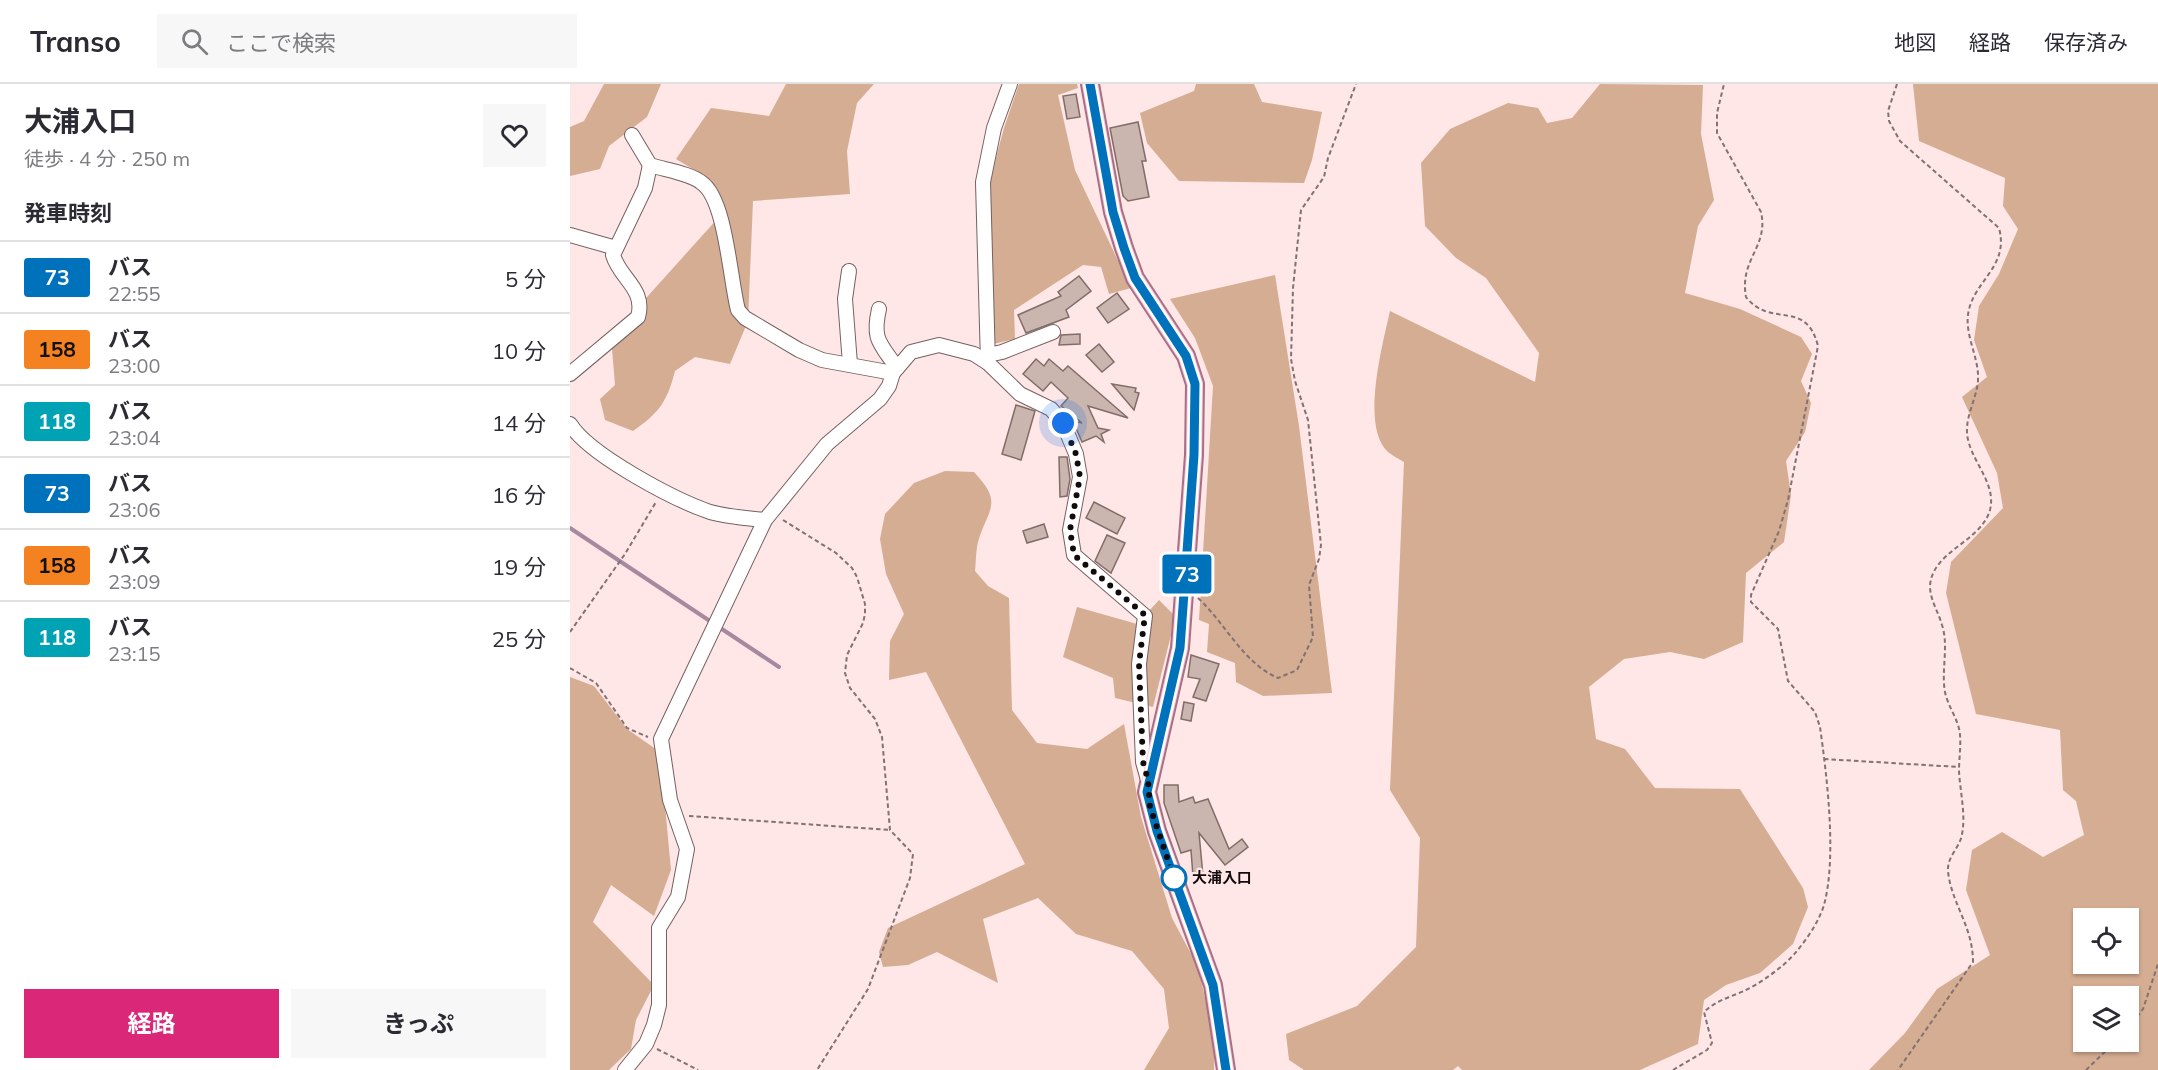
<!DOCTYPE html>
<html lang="ja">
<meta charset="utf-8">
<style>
body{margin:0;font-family:Mulish,"Noto Sans JP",sans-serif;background:#f7f7f7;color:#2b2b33;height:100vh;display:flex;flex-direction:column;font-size:22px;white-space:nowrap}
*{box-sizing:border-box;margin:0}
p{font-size:20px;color:#7c7c81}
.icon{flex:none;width:33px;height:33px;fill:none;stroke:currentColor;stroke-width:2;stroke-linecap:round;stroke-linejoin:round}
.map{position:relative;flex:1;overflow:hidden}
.drawer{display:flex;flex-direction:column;background:#fff;width:570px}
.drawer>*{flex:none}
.badge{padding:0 12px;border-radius:4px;font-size:21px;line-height:39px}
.controls{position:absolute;left:1503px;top:824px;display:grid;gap:12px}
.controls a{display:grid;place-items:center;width:66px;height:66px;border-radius:0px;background:#fff;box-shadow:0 2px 4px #0004;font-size:30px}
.you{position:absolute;width:30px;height:30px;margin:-15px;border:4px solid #fff;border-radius:50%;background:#1a73e8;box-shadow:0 0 0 9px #1a73e833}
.map>.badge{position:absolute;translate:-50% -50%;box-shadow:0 0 0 3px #fff}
h2{padding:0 24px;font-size:22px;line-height:54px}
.round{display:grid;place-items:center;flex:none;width:63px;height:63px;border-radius:0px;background:#f7f7f7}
.overview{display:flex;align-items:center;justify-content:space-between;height:102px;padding:0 24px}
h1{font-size:28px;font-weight:700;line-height:45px}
.cta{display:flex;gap:12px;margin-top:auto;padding:12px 24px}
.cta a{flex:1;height:69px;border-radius:0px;background:#db2777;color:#fff;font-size:24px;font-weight:700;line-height:69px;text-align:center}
.cta a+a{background:#f7f7f7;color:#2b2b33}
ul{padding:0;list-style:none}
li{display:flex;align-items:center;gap:18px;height:72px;padding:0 24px;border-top:2px solid #e1e1e2}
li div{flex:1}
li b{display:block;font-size:22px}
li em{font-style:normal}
li .badge{min-width:66px;font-weight:700;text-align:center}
header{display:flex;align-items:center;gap:36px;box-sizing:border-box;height:84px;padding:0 30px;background:#fff;border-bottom:2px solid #e1e1e2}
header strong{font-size:28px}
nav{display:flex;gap:33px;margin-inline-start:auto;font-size:21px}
.search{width:420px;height:54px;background:#f7f7f7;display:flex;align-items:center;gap:15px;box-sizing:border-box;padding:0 21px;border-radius:0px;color:#7c7c81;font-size:22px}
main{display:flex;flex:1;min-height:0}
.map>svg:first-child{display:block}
.forest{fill:#d5ad92;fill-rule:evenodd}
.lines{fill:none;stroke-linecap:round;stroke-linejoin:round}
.stream{stroke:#a6899f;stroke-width:4}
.building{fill:#cbb5af;stroke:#816d68;stroke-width:1.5}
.minor-casing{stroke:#756162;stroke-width:16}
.major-casing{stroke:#a77085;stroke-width:20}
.path{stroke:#827273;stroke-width:2;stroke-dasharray:4.5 3;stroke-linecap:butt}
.minor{stroke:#fff;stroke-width:14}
.major{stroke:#facadd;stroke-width:16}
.line-casing{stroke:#fff;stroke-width:14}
.line{stroke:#0072bc;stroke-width:9}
.walk{stroke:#120a0b;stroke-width:6;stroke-dasharray:0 10.8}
.stop-dot{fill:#fff;stroke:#0072bc;stroke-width:3}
.labels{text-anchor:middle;stroke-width:4.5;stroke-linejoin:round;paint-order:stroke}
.stop-label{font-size:15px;font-weight:bold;fill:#120a0b;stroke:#ffe6e7;text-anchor:start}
</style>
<header>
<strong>Transo</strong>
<div class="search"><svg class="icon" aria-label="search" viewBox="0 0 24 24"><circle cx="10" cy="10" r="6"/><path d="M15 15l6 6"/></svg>ここで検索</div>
<nav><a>地図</a><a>経路</a><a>保存済み</a></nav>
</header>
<main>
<section class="drawer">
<div class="overview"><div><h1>大浦入口</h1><p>徒歩 · 4 分 · 250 m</p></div><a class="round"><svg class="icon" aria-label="heart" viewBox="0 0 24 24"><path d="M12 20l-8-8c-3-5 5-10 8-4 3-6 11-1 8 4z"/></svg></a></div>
<h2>発車時刻</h2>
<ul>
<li><span class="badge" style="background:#0072bc;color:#fff">73</span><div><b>バス</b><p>22:55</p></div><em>5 分</em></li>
<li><span class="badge" style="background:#f58220;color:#111">158</span><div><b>バス</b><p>23:00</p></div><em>10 分</em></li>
<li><span class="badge" style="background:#00a3b4;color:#fff">118</span><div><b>バス</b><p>23:04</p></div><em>14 分</em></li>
<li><span class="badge" style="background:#0072bc;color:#fff">73</span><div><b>バス</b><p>23:06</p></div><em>16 分</em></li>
<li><span class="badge" style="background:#f58220;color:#111">158</span><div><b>バス</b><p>23:09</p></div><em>19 分</em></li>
<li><span class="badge" style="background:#00a3b4;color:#fff">118</span><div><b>バス</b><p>23:15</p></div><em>25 分</em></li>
</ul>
<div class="cta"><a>経路</a><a>きっぷ</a></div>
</section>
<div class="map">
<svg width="1588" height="986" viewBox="0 0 1588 986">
<rect width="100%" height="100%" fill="#ffe6e7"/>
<g class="forest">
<path d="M34,0H91L77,33L39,62L30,85L0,92V43L14,37Z"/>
<path d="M216,0H304L287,19L277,67L280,110L183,117L178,237L160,280L125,273L105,287C97,318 89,329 63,347L35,336L30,315L45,301L41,253L149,133L134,92L106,75L141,24L199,32Z"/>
<path d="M449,0H507L508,4L488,11L505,86L561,204L539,210L531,183L513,181L444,226L445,255L423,260L418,103L434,44Z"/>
<path d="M626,0H684L692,18L752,28L742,76L734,99L609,97L577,59L570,29L624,7Z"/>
<path d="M1030,0L1133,1L1131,50L1144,116L1128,142L1115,209L1170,225L1231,253L1242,270L1231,297L1241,319L1235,348L1216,377L1221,411L1214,458L1176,489L1173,558L1134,575L1100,568L1054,575L1019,603L1026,655L1055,665L1085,704L1170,705L1233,804L1238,823L1223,860L1190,889L1156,901L1134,916L1128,960L1070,986H892L888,982L883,986H734L719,976L716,950L787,922L846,863L850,754L820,706L834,378C829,375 823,372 818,368C790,343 813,259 820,227L965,298L969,269L916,194L886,174L855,142L851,79L880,45L938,19L968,24L977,39L1002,34Z"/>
<path d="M1343,0H1588V986H1299L1335,949L1367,905L1420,871L1396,806L1402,766L1432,748L1473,773L1514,751L1506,717L1493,706L1490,646L1406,630L1376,509L1381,478L1433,424L1427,389L1392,313L1417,293L1404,256L1409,222L1429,190L1448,145L1433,122L1435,94L1349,57ZM1514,834H1558V879H1514ZM1514,912H1558V957H1514Z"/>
<path d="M705,191L729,342L762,609L693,612L666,598L665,579L637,568L639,540L629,536L643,302L625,254L600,215Z"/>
<path d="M375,387L404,388C434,420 418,424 408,458C406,466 406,477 405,487L418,502L439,514L442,626L467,659L517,665L554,640L571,733L602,834L628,883L645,958L644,986H574L599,944L594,905L562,867L506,850L468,814L413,835L428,899L367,868L338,881L313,883L309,868L318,844L455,780L356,588L319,596L320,557L334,530L316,490L310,455L315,430L344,399Z"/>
<path d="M589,516L603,530L601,551L583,623L545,614L543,594L493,573L507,523L567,540Z"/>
<path d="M0,593L24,602L57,645L90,668L101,786L84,832L41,801L23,838L84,901L66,936L61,965L39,986H0Z"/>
</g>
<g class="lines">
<path class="stream" d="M0,444L209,583"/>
</g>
<g class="building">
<path d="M506,10L510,33L497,35L493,12Z"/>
<path d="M568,38L576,77H572L579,113L558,117L553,112L540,44Z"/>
<path d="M509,192L521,207L496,226L499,233L456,249L448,231L491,212L488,208Z"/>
<path d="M547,209L559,225L538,239L527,224Z"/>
<path d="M510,250V260L489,261L491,251Z"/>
<path d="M529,260L544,278L532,288L516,271Z"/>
<path d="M466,275L474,282L479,275L493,287L498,282L558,334L518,322L528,344L539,346L531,350L534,358L526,352L512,358L503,337L512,339L491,322L498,314L481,298L473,307L453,290Z"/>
<path d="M542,300L566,304L565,308L569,309L564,326Z"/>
<path d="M446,321L465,327L451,376L432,370Z"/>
<path d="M489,373H497L500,395L497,412L490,413Z"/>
<path d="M524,418L555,434L547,450L516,434Z"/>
<path d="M474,440L478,453L457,459L453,447Z"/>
<path d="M537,451L555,459L541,489L525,477Z"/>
<path d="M621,571L649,580L636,617L623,613L630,595L618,593Z"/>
<path d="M614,618L624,620L621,637L611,635Z"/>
<path d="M594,701H608L609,718L623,713L625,719L638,715L659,765L672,755L678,763L655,781L629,749L633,792L623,793L621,766L611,769L594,719Z"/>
</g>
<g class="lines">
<defs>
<g id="minor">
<path d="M62,51L80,81C95,86 120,89 132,99C156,116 160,196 168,226L175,234L229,266L252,276L323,289"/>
<path d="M0,151L46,164"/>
<path d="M279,187L275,215L280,280"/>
<path d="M309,225C302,256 310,259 327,284"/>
<path d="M418,271L432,268L483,248"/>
<path d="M418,279L413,98L424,44L440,0"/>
<path d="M0,290L68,233C76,205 50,195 43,171L75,104L80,81"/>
<path d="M0,340C19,371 105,416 140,428C158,433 176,434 195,436"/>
<path d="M55,986L76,960L84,941L89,921V844L108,813L117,765L100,716L91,655L195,436L257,360L310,315L319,302L323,289L341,268L369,261L404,270L418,279L450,310L481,325L493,339L506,370L510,393L500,446L504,471L575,532L569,580L573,678L578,696"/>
</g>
<path id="major" d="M520,0L543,128L554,164L565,194L616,272L625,300L624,371L610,564L577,708L587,747L643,901L656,986"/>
</defs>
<use href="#minor" class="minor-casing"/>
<use href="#major" class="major-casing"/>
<g class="path">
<path d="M1327,0L1318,27L1319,37L1330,57L1429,144C1441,188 1393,200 1398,243C1400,261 1409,278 1408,296C1407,314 1396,330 1397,349C1399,376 1427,398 1420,426C1411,458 1362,467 1360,502C1360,516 1368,527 1372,541C1379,562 1371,586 1375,608C1378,623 1389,636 1390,651C1391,663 1389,675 1389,687C1390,707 1396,731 1392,750C1390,764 1377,772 1378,787C1381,819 1403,842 1403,878L1328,986"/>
<path d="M213,436L266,469L282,484L287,493L295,520V530L293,539L277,571L275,589L280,604L305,635L312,653L320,746L343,770L340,794L298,905L247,986"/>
<path d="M628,514C656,540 673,579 708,594L727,586L743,553L739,501L749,475L751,461L738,336L725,297L721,275L723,204L731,126L754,93L758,74L786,0"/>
<path d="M0,548L55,470L86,418"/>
<path d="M0,584L26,599L57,644L78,653"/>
<path d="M1254,675L1389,683"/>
<path d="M119,732L320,746"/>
<path d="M1558,945L1573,925L1588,880"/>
<path d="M87,965L128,986"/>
<path d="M1103,986L1137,966L1142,959L1134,928C1145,917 1160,913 1174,907C1187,901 1201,891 1212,882C1228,869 1248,841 1254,821C1267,773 1257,693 1250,643L1245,628L1218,597L1208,545L1181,518V511L1209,447L1218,416L1248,262C1236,214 1201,245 1176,213C1169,175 1199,163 1191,128L1147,49V29L1154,0"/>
<path d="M1516,986L1546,957"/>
</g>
<use href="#minor" class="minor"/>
<use href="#major" class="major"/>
</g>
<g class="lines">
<defs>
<path id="line" d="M520,0L543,128L554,164L565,194L616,272L625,300L624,371L610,564L577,708L587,747L643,901L656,986"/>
</defs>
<use href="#line" class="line-casing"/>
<use href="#line" class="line"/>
<path class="walk" d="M493,339L506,370L510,393L500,446L504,471L575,531L569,580L573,678L578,696L580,723L604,794"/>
</g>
<circle class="stop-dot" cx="604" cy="794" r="12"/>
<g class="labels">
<g class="stop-label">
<text x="622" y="799">大浦入口</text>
</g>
</g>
</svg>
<div class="controls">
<a><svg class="icon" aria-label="locate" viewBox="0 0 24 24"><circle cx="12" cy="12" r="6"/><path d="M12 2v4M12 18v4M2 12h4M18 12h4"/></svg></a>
<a><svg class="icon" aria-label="layers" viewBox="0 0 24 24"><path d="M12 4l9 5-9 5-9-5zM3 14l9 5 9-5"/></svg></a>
</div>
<div class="you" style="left:493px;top:339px"></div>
<b class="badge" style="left:617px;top:490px;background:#0072bc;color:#fff">73</b>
</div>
</main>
